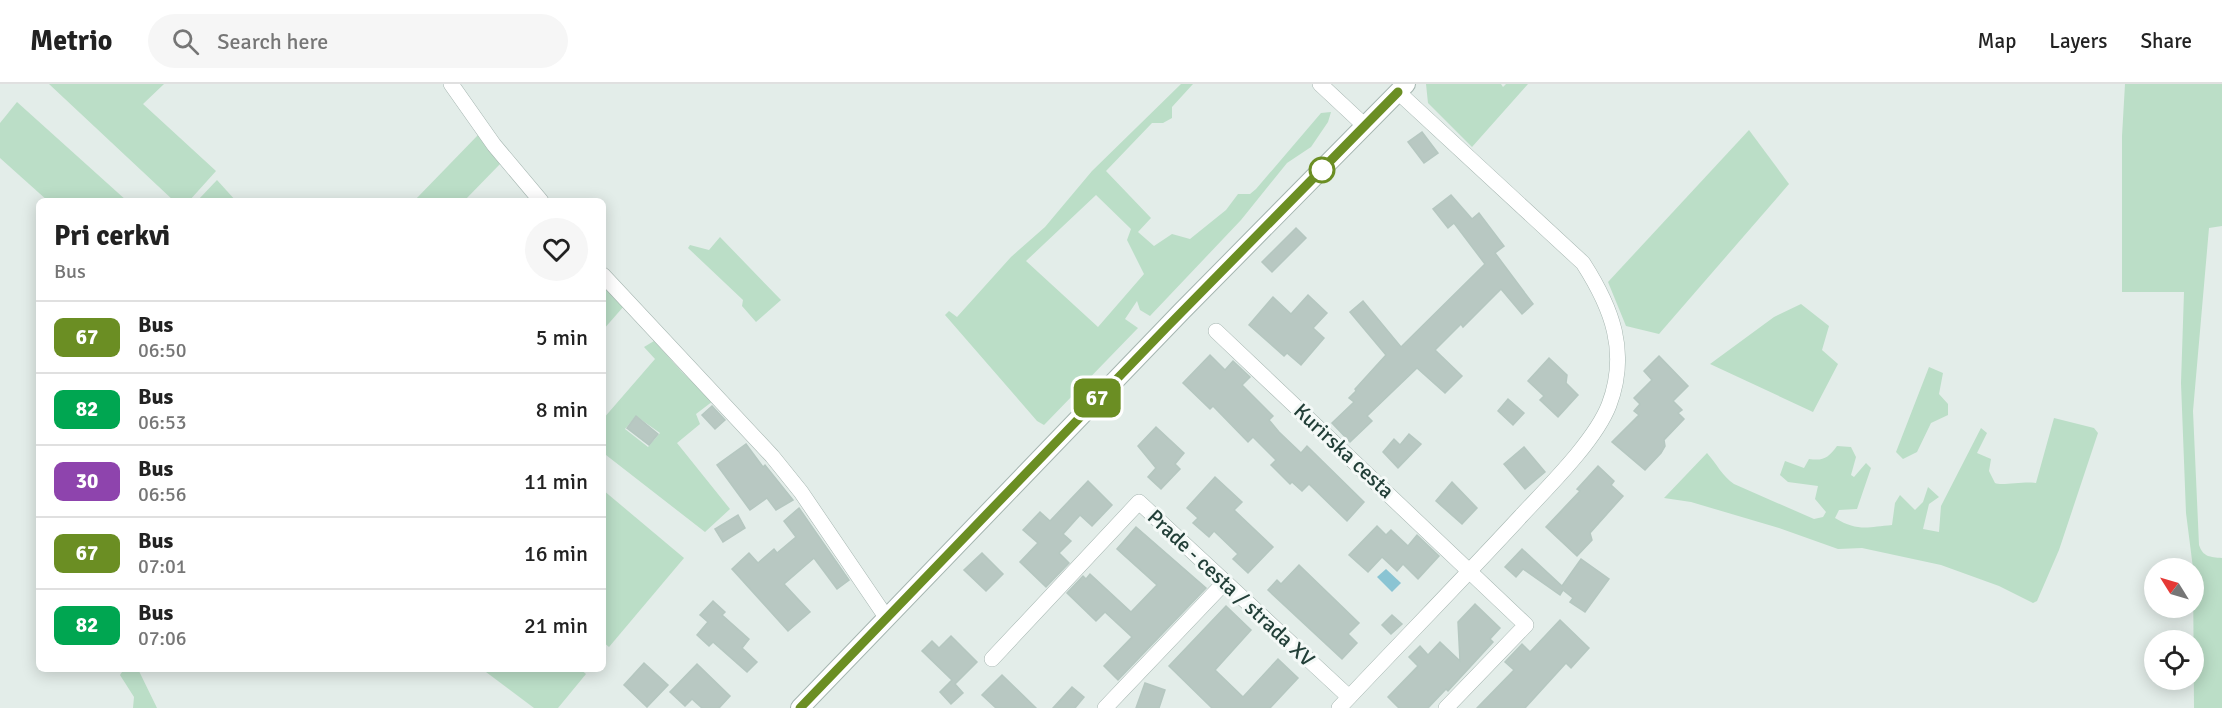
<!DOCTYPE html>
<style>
body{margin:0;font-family:Signika,sans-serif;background:#f6f6f6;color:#222;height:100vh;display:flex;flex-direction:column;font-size:22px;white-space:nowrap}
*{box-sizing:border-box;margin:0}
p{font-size:20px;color:#767676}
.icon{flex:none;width:33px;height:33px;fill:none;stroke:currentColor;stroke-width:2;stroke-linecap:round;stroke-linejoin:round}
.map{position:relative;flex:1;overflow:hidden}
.panel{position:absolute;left:36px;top:114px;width:570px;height:474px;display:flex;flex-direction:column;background:#fff;border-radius:9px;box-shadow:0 3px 15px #0003}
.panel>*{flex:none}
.badge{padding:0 12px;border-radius:9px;font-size:21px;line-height:39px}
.needle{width:39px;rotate:307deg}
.fabs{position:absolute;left:2144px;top:474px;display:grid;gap:12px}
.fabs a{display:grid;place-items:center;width:60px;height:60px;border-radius:50%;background:#fff;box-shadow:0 3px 15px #0003;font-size:30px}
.map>.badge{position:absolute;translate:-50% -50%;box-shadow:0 0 0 3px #fff}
.round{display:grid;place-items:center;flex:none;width:63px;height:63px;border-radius:32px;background:#f6f6f6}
.summary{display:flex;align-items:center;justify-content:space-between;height:102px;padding:0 18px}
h1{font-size:28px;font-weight:800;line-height:45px}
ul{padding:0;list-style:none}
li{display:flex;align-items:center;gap:18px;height:72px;padding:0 18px;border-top:2px solid #e0e0e0}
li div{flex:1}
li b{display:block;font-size:22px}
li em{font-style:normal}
li .badge{min-width:66px;font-weight:700;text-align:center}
header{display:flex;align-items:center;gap:36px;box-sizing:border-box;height:84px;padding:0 30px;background:#fff;border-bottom:2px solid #e0e0e0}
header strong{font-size:28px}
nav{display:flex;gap:33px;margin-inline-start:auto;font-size:21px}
.search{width:420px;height:54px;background:#f6f6f6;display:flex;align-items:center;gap:15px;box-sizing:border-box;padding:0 21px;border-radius:33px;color:#767676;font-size:22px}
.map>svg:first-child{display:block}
.green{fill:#bbdec7;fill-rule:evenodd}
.water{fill:#8ac4d3}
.building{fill:#b8c8c2;stroke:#b5c7c0;stroke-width:1.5}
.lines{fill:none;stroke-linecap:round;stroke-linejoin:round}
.minor-casing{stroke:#a5b5b0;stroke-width:16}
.tertiary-casing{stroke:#a5b5b0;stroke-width:20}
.minor{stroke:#fff;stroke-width:15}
.tertiary{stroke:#fff;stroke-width:18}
.line-casing{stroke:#fff;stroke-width:14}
.line{stroke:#6b8e23;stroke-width:9}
.stop-dot{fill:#fff;stroke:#6b8e23;stroke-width:3}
.labels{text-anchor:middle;stroke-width:6;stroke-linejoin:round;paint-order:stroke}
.street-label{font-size:21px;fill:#223f38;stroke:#f4f9f7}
</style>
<header>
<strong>Metrio</strong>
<div class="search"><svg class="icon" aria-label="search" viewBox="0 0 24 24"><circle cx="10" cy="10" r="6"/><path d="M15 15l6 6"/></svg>Search here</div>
<nav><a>Map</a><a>Layers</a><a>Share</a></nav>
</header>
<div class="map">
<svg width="2222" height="624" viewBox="0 0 2222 624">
<rect width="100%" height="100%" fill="#e3ede9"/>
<g class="green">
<path d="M49,0H164L143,20L216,87L189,117H174Z"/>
<path d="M1181,0H1193L1172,23V34L1163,39H1152L1106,87L1151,134L1138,148L1154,162L1172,150L1190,155L1226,126L1238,110H1250L1256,105L1321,29L1331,28L1328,38L1311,63L1287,79L1241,136L1150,232L1140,226L1137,217L1125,235L1138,244L1044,341L1037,337L945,231L949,227L957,233L1011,173L1045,143L1092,87ZM1096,111L1131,145L1127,156L1144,190L1098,243L1026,177Z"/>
<path d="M1426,0H1501L1503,3L1506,0H1528L1472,63L1428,19Z"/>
<path d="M2125,0H2222V142L2209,144L2193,327L2199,461C2203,473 2210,473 2222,474V624H2194L2193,484L2186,429L2181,299L2184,208H2122V52Z"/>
<path d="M17,18L127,117H48L0,74V39Z"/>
<path d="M1749,46L1789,100L1659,250L1626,242L1608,198Z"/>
<path d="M479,50L501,79L464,117H414Z"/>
<path d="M217,96L236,117L199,115Z"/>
<path d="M720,153L781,216L756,238L742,222L743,216L688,164L690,161L709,166Z"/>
<path d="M607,202L624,222L603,246V206Z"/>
<path d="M1801,220L1829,242L1822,266L1838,280L1813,328L1710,280L1774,233Z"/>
<path d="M654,257L682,288L713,317L696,330L700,340L677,359L730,425L705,448L606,371L603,374V335L655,275L644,263ZM636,332L660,349L648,363L625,345Z"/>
<path d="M1929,283L1943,289L1939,310L1948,320V331L1931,339L1917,368L1903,375L1896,368Z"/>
<path d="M2054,334L2094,344L2098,349L2059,466L2037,517L2033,519L1999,502L1941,481L1862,464L1838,465L1779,444L1691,418L1664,414L1707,369C1716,379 1723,393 1734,400L1814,435L1823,433L1826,428L1815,415L1818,402L1788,398L1780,391L1785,377L1804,384L1809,375C1824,377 1828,374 1837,362L1851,363L1856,373L1851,391L1854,393L1866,379L1871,384L1857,425L1839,426L1835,434C1858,448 1868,443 1892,441L1895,419L1900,411L1915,426L1923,418L1928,403L1939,413L1929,420L1923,445L1939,448L1941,422L1981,344L1987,349L1977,369L1991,375L1989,387L1995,399C2001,402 2024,397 2036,399Z"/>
<path d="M603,406L684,474L609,563L603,558Z"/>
<path d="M124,585H138L157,624H133L134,613L120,591Z"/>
<path d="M482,585H580L586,590L558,624H534Z"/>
</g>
<path class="water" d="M1386,485L1401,499L1392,508L1377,493Z"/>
<g class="building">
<path d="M1422,48L1438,69L1424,79L1408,58Z"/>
<path d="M1451,111L1472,135L1479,129L1504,162L1495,169L1533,220L1522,230L1501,205L1463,243L1461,240L1435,266L1462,292L1445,309L1417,284L1367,332L1372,337L1350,358L1332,339L1354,318L1349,314L1356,307L1355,305L1386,271L1350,228L1363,217L1401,263L1485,180L1454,139L1448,144L1433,125Z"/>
<path d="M1296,144L1306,154L1272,188L1262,178Z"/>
<path d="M1308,211L1327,229L1313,244L1324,254L1301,281L1287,269L1284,272L1249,241L1273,213L1291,230Z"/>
<path d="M1210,271L1225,286L1233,277L1250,293L1242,301L1273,332L1269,336L1279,348L1301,369L1307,362L1364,418L1347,437L1309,400L1302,407L1292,398L1290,400L1271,381L1276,376L1253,353L1248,358L1213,322L1210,325L1183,299Z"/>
<path d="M1659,272L1688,302L1673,317L1682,326L1678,329L1684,335L1664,356L1665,362L1661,369L1645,386L1612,358L1639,331L1634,327L1640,320L1634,314L1652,296L1644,287Z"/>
<path d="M1549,274L1567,291L1566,299L1578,311L1558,333L1540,316L1544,312L1528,297Z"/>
<path d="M1508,315L1524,329L1513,341L1498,327Z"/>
<path d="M712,322L725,336L715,345L702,331Z"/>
<path d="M636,332L658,350L649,361L627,344Z"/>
<path d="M1156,343L1184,369L1175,380L1180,385L1161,405L1148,393L1156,384L1138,362Z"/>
<path d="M1409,350L1421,360L1398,384L1383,368L1394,355L1400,361Z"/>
<path d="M746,360L763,383L765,381L793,416L776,426L767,414L750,426L717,381Z"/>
<path d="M1524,363L1545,388L1525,405L1504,380Z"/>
<path d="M1598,382L1614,397L1611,401L1623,412L1590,449L1592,456L1577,472L1546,443L1580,407L1577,405Z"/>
<path d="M1215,393L1242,418L1234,426L1273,463L1248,489L1233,475L1238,470L1214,447L1209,453L1193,439L1198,434L1187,424Z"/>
<path d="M1088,397L1112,421L1092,442L1080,431L1063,450L1071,457L1059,469L1069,479L1046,503L1020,478L1038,459L1023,446L1040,428L1050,437Z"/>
<path d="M1452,398L1477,424L1462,440L1436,417Z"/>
<path d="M799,424L849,496L837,505L814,474L784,500L810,528L788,547L732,485L749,469L758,479L774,465L777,469L796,453L784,437Z"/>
<path d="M738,431L745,444L723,458L715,445Z"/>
<path d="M1377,442L1386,451L1391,446L1408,462L1417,451L1439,472L1418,495L1403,480L1397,487L1382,473L1368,488L1349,471Z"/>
<path d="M1136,443L1206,504L1118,596L1104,582L1132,553L1105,528L1096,537L1067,509L1083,492L1086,495L1090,490L1131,528L1157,501L1117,465Z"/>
<path d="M1522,465L1562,502L1581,475L1609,495L1585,528L1570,518L1573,514L1563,506L1560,511L1523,485L1516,493L1505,483Z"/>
<path d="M982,469L1003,490L986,507L964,486Z"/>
<path d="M1299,481L1359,539L1348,550L1357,559L1342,575L1268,506L1277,496L1281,500Z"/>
<path d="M713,517L725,528L722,531L749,555L742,564L757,578L747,588L713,558L709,562L697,551L708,538L700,531Z"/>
<path d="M1475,520L1500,544L1490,555L1493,558L1448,607L1446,605L1428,624H1399L1388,613L1418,582L1409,573L1420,562L1428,571L1440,558L1460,577L1458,538Z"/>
<path d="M1226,522L1251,546L1215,586L1243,613L1278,575L1298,594L1270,624H1212L1169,582Z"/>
<path d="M1392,531L1402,540L1391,550L1382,541Z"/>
<path d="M1560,536L1589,564L1571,584L1566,579L1525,624H1477L1514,586L1505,578L1522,560L1530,568Z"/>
<path d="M951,552L977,578L955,600L963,609L951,620L940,608L952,596L922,567L932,557L939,564Z"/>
<path d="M644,579L668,601L647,623L624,601Z"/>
<path d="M697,580L730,612L719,624H702L692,615L685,622L670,608Z"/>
<path d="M1002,591L1036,624H996L982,611Z"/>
<path d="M1145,599L1165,606L1159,624H1136Z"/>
<path d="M1072,603L1084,613L1075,624H1053Z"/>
</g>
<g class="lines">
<defs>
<g id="minor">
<path d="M451,0L494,61L541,117"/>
<path d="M1320,0L1365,42"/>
<path d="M603,191L772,372L801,408L886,533"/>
<path d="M1216,247L1526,541L1446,624"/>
<path d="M992,575L1139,418L1349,613"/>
<path d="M1105,624L1225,498"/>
<path d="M1339,624C1399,560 1461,497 1521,432C1548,403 1595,357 1609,321C1629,268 1612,224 1583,179L1398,8"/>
</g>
<path id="tertiary" d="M800,624L1182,227L1406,0"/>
</defs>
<use href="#minor" class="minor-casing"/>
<use href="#tertiary" class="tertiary-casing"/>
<use href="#minor" class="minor"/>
<use href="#tertiary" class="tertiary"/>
</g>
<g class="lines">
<defs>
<path id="line" d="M800,624L1166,244L1398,8"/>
</defs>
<use href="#line" class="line-casing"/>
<use href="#line" class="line"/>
</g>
<circle class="stop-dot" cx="1322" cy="86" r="12"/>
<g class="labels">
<g class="street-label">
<text transform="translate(1344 367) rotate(43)" y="7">Kurirska cesta</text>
<text transform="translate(1231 504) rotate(43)" y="7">Prade - cesta / strada XV</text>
</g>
</g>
</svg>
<div class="fabs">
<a><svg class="needle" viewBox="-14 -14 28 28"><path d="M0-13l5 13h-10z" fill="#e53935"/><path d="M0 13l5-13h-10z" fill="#767676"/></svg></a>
<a><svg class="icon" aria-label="locate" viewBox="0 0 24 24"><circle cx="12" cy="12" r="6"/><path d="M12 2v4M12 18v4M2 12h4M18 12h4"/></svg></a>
</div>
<b class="badge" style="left:1097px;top:314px;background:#6b8e23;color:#fff">67</b>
<section class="panel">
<div class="summary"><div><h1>Pri cerkvi</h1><p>Bus</p></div><a class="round"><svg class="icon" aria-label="heart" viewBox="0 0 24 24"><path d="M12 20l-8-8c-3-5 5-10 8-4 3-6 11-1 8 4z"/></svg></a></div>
<ul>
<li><span class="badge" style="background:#6b8e23;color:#fff">67</span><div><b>Bus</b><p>06:50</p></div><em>5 min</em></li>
<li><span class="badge" style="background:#00a651;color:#fff">82</span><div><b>Bus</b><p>06:53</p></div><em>8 min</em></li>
<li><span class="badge" style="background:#8e44ad;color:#fff">30</span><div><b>Bus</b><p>06:56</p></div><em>11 min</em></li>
<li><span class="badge" style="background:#6b8e23;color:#fff">67</span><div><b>Bus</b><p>07:01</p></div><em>16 min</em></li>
<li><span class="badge" style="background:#00a651;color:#fff">82</span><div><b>Bus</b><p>07:06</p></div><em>21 min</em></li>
</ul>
</section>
</div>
